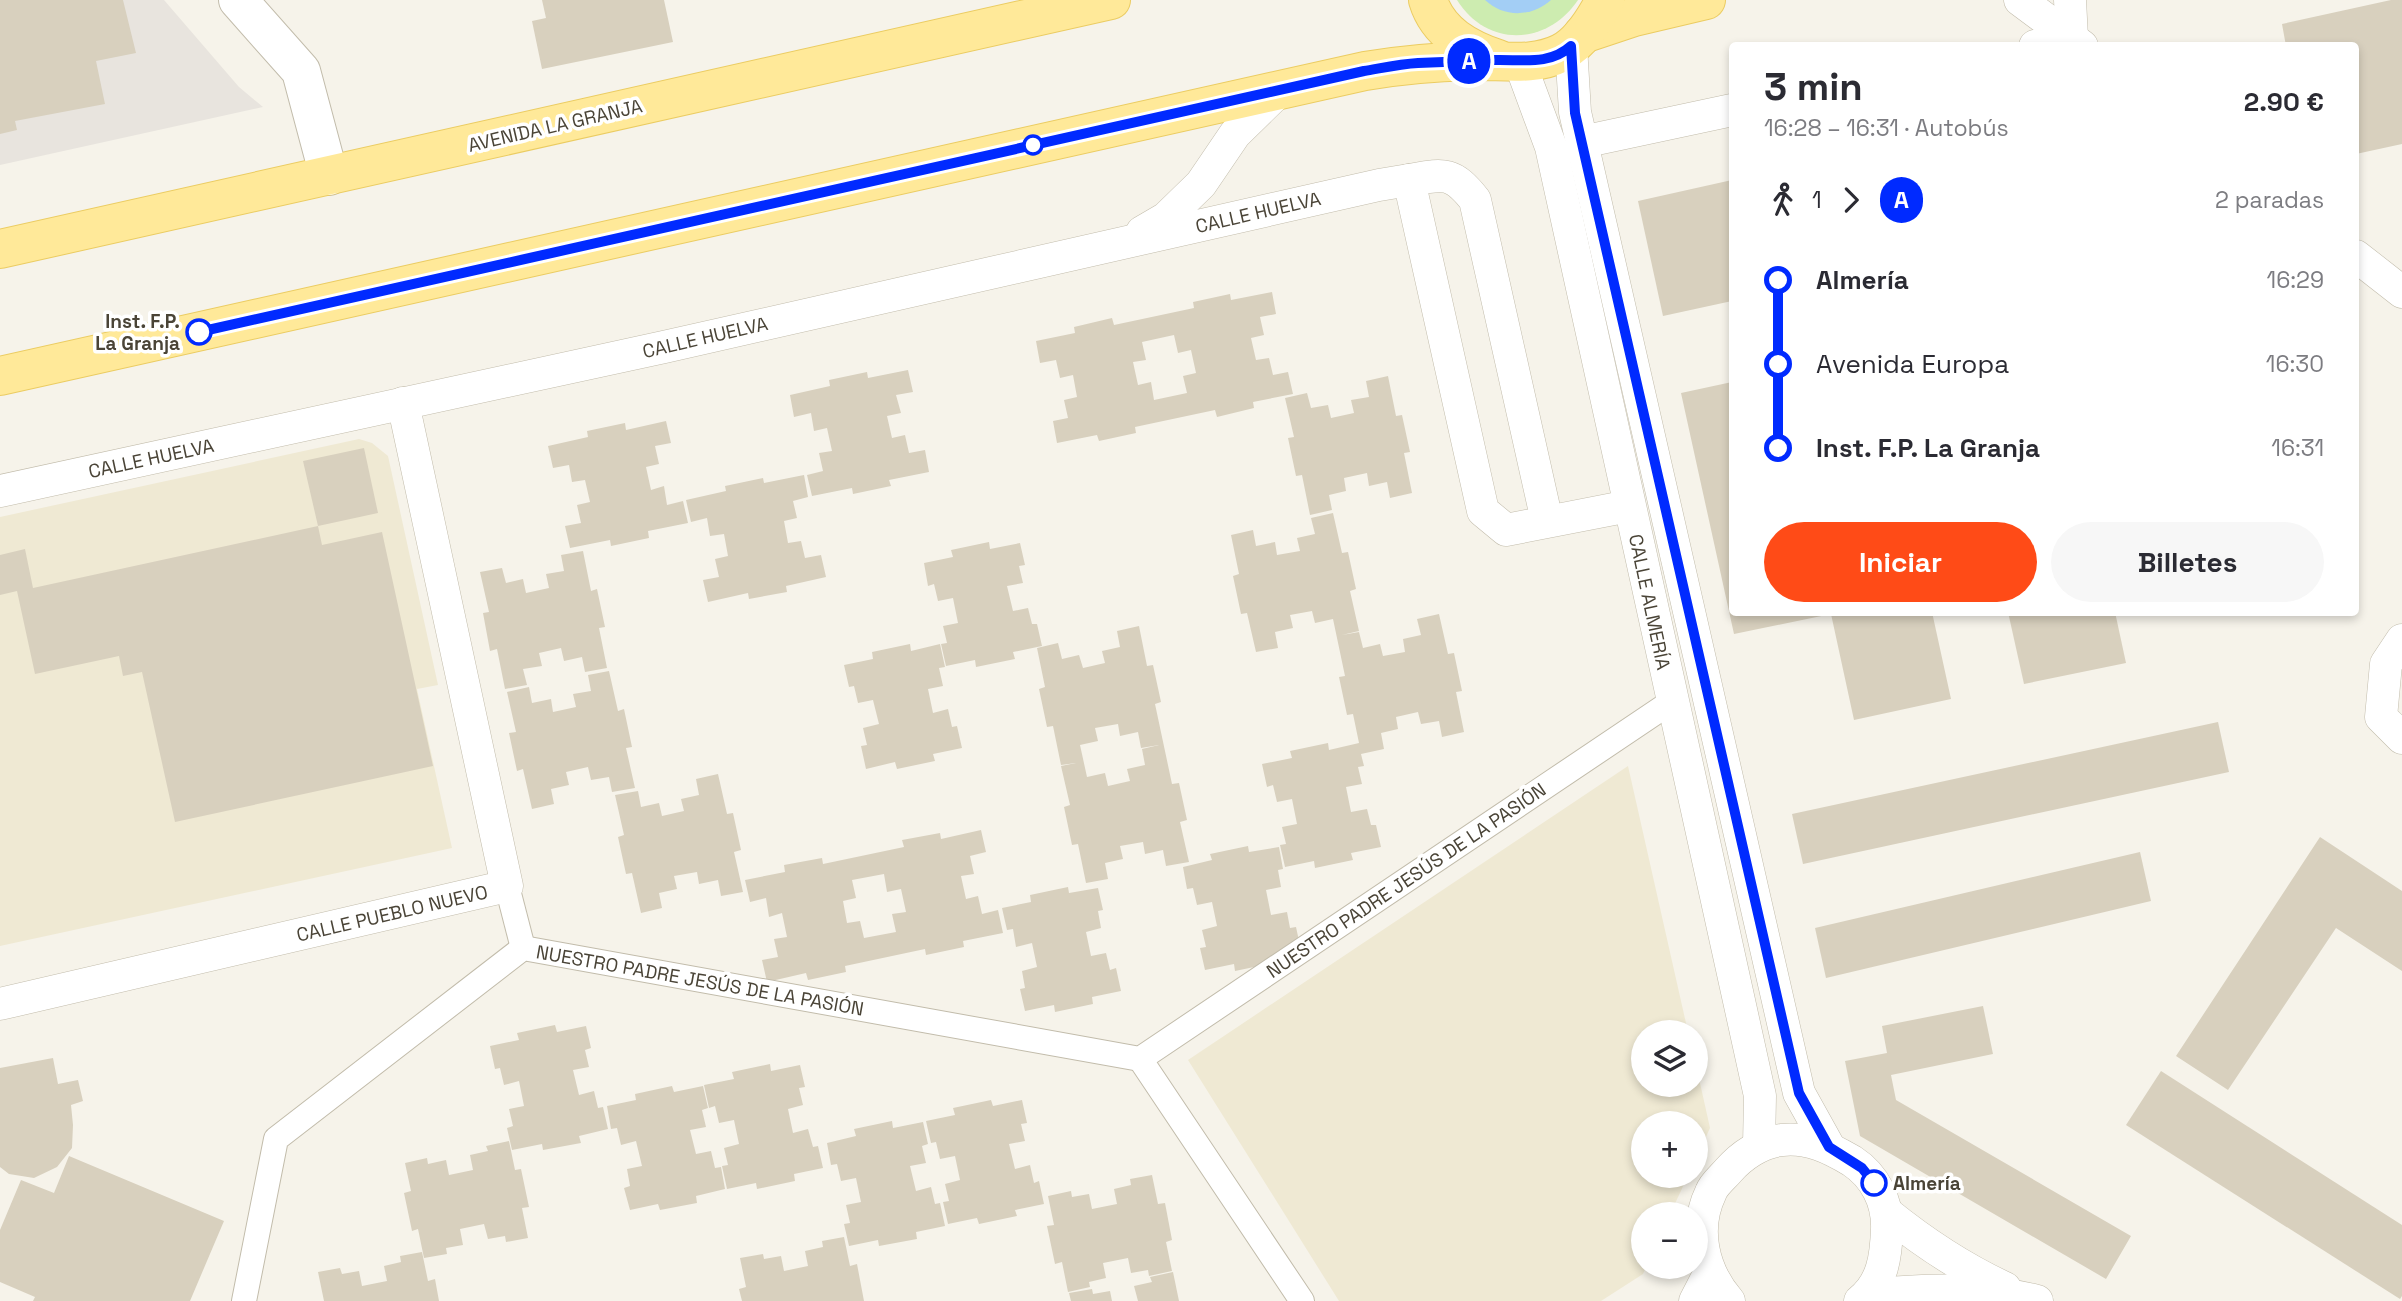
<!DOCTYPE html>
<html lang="es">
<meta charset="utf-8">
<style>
body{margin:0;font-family:"Space Grotesk",sans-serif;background:#f7f7f7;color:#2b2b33;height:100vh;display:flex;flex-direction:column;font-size:26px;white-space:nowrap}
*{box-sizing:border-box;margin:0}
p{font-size:23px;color:#7c7c81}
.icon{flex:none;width:38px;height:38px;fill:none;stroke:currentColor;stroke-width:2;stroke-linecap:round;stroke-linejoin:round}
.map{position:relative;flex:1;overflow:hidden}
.sheet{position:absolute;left:1729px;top:42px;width:630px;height:574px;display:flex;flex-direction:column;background:#fff;border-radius:7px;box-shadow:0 4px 10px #0003}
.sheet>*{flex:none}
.badge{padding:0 14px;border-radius:23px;font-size:24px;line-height:46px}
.controls{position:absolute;left:1631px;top:1020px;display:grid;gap:14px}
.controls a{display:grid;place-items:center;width:77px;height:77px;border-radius:50%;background:#fff;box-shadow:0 4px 10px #0003;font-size:35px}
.map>.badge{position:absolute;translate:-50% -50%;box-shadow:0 0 0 4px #fff}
.legs{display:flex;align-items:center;gap:10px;height:77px;padding:0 35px;font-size:23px}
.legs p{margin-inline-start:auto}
.head{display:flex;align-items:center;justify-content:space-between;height:119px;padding:0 35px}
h1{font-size:38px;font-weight:600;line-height:52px}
.action{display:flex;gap:14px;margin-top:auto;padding:14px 35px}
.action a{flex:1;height:80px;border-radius:42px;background:#ff4b17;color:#fff;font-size:28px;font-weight:600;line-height:80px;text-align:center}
.action a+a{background:#f7f7f7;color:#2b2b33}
ul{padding:0 35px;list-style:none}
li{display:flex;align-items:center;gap:24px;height:84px;font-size:26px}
li i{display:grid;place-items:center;width:10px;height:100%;margin:0 9px;background:currentColor}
li i::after{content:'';width:18px;height:18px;margin:-9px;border:5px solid;border-radius:50%;background:#fff}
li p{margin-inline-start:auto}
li:first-child i{background:linear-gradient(#0000 50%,currentColor 0)}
li:last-child i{background:linear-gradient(currentColor 50%,#0000 0)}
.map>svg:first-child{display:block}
.industrial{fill:#e8e4de}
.education{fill:#efe9d3}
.green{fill:#cdecb0}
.water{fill:#a3cef5}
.building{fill:#d8d0be;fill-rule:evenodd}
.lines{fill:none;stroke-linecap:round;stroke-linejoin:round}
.pedestrian-casing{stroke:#c2bcab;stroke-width:26}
.minor-casing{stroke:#c2bcab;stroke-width:33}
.tertiary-casing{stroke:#c2bcab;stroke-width:40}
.primary-casing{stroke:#ebcc62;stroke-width:40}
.pedestrian{stroke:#fff;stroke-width:24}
.minor{stroke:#fff;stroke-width:32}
.tertiary{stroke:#fff;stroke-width:38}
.primary{stroke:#ffe999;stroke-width:38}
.line-1-casing{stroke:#fff;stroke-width:16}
.line-1{stroke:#002aff;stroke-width:10}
.stop-1-dot{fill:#fff;stroke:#002aff;stroke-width:3.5}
.labels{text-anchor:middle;stroke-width:7;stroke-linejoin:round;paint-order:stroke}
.street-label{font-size:19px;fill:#4a4437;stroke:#fff}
.stop-label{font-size:19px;font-weight:bold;fill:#4a4437;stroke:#fff;text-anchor:end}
</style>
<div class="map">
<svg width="2402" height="1301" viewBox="0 0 2402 1301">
<rect width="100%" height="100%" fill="#f6f3ea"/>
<path class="industrial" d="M0,0H164L239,87L263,107L0,165Z"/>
<g class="education">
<path d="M359,439L372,443L388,456L438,685L417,689L452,848L0,946V517Z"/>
<path d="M1628,766L1688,1032H1643V1085H1696V1065L1710,1128L1696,1159V1124H1643V1176H1688L1670,1214H1643V1267H1646L1643,1274L1601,1301H1339L1188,1060Z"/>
</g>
<path class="green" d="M1457,0H1578C1547,46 1487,48 1457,0Z"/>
<path class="water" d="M1485,0H1551C1532,17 1504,18 1485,0Z"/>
<g class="building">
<path d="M0,0H123L136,53L96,61L105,104L15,121L17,130L0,134Z"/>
<path d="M542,0H664L673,42L542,69L532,21L546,18Z"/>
<path d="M2391,0H2402V144L2356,154V46H2286L2282,24Z"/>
<path d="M1732,180V301L1663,316L1638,201Z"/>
<path d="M1272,292L1276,314L1260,317L1264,335L1251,338L1256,360L1269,358L1273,375L1288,372L1293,394L1253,402L1254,408L1217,417L1215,410L1135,427L1136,433L1099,441L1097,435L1057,443L1053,421L1068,418L1064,400L1077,397L1073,375L1060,378L1056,360L1040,363L1036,341L1075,333L1074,327L1112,318L1114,325L1194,308L1193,302L1230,294L1231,300ZM1174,335L1178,353L1191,350L1196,373L1183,376L1187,393L1154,400L1151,382L1138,385L1133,362L1146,360L1142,342Z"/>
<path d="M908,370L913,392L896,395L901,413L887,416L892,438L905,435L909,453L925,450L929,472L889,480L891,486L853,494L852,488L812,496L807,475L823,471L819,453L832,451L827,428L814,431L811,413L794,417L790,395L830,386L829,380L867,372L868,378Z"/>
<path d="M1388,376L1396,416L1402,415L1410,452L1404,453L1412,493L1390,498L1387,482L1369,486L1367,473L1344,478L1346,491L1329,495L1332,510L1310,515L1302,475L1296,476L1288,438L1294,437L1285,398L1307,393L1311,408L1328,405L1331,418L1354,413L1351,400L1369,397L1366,381Z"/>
<path d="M1732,382V612H1932L1951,699L1854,720L1831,614L1734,634L1681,393Z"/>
<path d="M666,421L671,443L655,446L659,464L646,467L651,490L664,486L667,505L683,501L688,523L648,531L649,538L611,546L610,540L570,548L565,526L581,523L577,505L590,502L585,480L572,482L569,465L553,468L548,446L588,437L587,431L625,423L626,430Z"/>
<path d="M364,448L378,513L318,526L303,461Z"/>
<path d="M804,475L808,497L793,501L797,518L784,521L788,543L801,541L805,558L821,555L826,577L786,586L787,592L749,599L748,593L708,602L703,580L719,577L715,559L728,556L724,534L710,536L707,518L691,522L686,500L726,491L725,486L763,478L764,483Z"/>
<path d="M1333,513L1342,553L1348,552L1356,589L1350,591L1359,631L1342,635L1359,632L1363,648L1380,644L1383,656L1405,652L1403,639L1421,635L1417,619L1439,614L1448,654L1454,653L1462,691L1456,692L1464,732L1442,737L1439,721L1421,724L1418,712L1396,717L1398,729L1381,733L1384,749L1361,754L1364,766L1358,767L1362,784L1346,787L1351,812L1367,809L1371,825H1376L1381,847L1351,853L1353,860L1315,868L1314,861L1285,867L1280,845L1286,844L1282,827L1297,824L1292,799L1277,802L1273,785L1267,787L1262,764L1292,758L1290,751L1328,743L1329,750L1359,743L1353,714L1347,715L1339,677L1345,676L1333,619L1315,623L1312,611L1290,615L1293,628L1275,632L1278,648L1256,652L1247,613L1241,614L1233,576L1239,574L1231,535L1253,530L1256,546L1275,542L1277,555L1300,551L1297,538L1315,534L1311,518Z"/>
<path d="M318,526L322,545L382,532L433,766L175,822L142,672L123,676L119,656L35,674L17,591L0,595V555L25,549L33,588Z"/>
<path d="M989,542L990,549L1020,543L1025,565L1019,566L1023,583L1007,586L1013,611L1028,608L1032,624H1037L1042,646L1013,652L1015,659L976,667L975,660L946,666L941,644L947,643L943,626L958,623L953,598L938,601L934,584L928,586L924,563L953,557L951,550Z"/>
<path d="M583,551L591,591L597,589L605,627L599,628L607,668L585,672L582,657L564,661L561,648L539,653L542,666L523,669L527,685L505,689L497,649L490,651L483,613L489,612L480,572L502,568L506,583L523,579L526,593L549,588L546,574L564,571L561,555Z"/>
<path d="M2008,612H2115L2126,663L2024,684Z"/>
<path d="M1139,626L1147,666L1153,665L1161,702L1155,704L1172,784L1179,783L1187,820L1180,822L1189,862L1166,866L1163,850L1145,854L1143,842L1120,846L1123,859L1105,863L1108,879L1086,883L1078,844L1072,845L1064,807L1070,805L1061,766L1076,763L1061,765L1053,726L1047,727L1039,689L1045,687L1037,648L1058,643L1062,659L1079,655L1083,668L1105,663L1102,651L1120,647L1117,631ZM1118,724L1120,736L1138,732L1141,748L1159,745L1142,749L1145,765L1127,769L1130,781L1108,786L1105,773L1087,777L1080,745L1098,741L1095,728Z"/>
<path d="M910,644L911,651L940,644L945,667L939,668L943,686L928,689L933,713L948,709L952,727L957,726L962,748L933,754L935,761L897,769L895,762L866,769L861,746L867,745L863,728L879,724L873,700L858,703L854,686L849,687L844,665L873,659L872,652Z"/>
<path d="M609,671L618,711L624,709L632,747L626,748L635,788L612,792L609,777L591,780L588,767L566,772L569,785L551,789L554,804L532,809L523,769L517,771L509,733L516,732L507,692L529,687L532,703L551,699L553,712L576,707L573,694L591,691L588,675Z"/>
<path d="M2218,722L2229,772L1803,864L1792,814Z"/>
<path d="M718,774L727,814L733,813L741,850L734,852L743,892L721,896L718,880L699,884L697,872L674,876L677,889L659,893L662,908L641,913L632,873L626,874L618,837L624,835L615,795L638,791L641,807L659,803L662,816L684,811L681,799L699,795L696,779Z"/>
<path d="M981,830L986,852L970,856L974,874L961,876L966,899L978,896L982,914L998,910L1003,933L963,941L964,947L926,955L925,949L845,966L846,972L808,980L806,973L767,982L762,960L778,957L774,939L787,937L782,913L769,917L766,898L750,902L745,880L785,872L784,865L822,858L823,864L904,847L902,840L940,833L941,839ZM884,874L887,892L901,889L906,912L892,914L896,932L864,938L860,921L847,923L843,901L856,898L852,880Z"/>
<path d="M2320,837L2402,891V971L2336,928L2228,1090L2176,1056Z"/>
<path d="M1248,846L1249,852L1279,847L1283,869L1278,870L1281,887L1266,890L1271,915L1287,912L1290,928L1296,927L1301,950L1273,963L1235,971L1234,964L1205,970L1200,948L1206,947L1202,930L1217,926L1212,902L1197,905L1193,888L1187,889L1183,867L1212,860L1210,854Z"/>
<path d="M2140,852L2151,901L1826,978L1815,928Z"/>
<path d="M1068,887L1069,893L1098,888L1103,910L1098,911L1101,928L1086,932L1091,956L1106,953L1110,970L1116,968L1121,991L1092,997L1093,1004L1055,1012L1054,1005L1025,1011L1020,989L1025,988L1022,971L1037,967L1032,943L1016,947L1013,929L1007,930L1002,908L1031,902L1030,895Z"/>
<path d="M1983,1006L1993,1054L1891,1075L1896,1100L2131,1236L2106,1279L1860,1136L1845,1061L1887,1053L1882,1026Z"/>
<path d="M555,1025L557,1032L586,1026L591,1048L585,1050L589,1067L573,1070L579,1095L594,1091L598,1108L603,1107L608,1129L579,1136L581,1143L543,1150L542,1144L512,1150L507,1128L513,1126L509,1109L524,1106L519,1081L504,1085L500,1068L495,1069L490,1046L519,1040L517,1033Z"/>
<path d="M53,1058L58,1084L78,1080L83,1101L71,1105L73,1125L72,1148L57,1167L34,1178L9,1174L0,1167V1068Z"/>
<path d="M770,1064L771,1071L800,1065L805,1087L799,1088L803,1105L788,1109L793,1133L808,1129L813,1147L818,1146L823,1168L794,1174L795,1181L757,1189L756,1183L727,1189L722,1166L728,1165L724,1148L739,1144L734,1120L719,1123L715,1106L709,1108L704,1085L734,1079L732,1072Z"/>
<path d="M2161,1071L2402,1225V1296L2400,1299L2126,1125Z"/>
<path d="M672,1086L674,1092L703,1086L708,1108L702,1110L706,1127L690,1130L696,1154L711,1151L715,1168L721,1167L725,1189L696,1196L697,1203L660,1210L658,1204L630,1210L624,1188L630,1186L627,1169L642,1166L636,1141L621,1145L617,1128L611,1129L607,1106L636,1100L635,1094Z"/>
<path d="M991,1100L993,1106L1022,1100L1027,1123L1021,1124L1025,1141L1009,1144L1015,1169L1030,1165L1034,1183L1039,1181L1044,1204L1015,1210L1017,1216L979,1224L977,1218L948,1224L943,1202L949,1201L945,1184L960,1180L955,1156L940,1159L936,1142L931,1143L926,1121L955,1115L953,1108Z"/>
<path d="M892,1121L893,1128L923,1122L928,1144L922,1146L926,1163L910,1166L916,1191L931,1187L935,1204L940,1203L945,1226L916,1232L917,1239L879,1246L878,1240L849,1246L844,1224L850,1223L846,1205L861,1202L856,1178L841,1181L837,1164L831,1165L827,1143L856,1136L854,1129Z"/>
<path d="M509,1141L515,1170L521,1169L529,1207L522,1208L528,1238L506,1242L505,1236L488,1239L484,1224L460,1229L463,1245L446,1248L447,1254L424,1258L418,1229L412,1231L404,1193L411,1191L405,1163L427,1158L428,1164L446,1160L449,1175L473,1170L470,1155L488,1151L486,1146Z"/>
<path d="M69,1156L224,1221L190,1301H33L35,1297L0,1282V1230L21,1180L54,1193Z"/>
<path d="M1152,1175L1158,1204L1165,1203L1172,1240L1166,1242L1172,1271L1149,1276L1148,1270L1131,1273L1128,1258L1103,1263L1106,1278L1089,1282L1090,1287L1068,1292L1062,1262L1055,1264L1047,1226L1054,1225L1048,1196L1071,1191L1072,1197L1089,1194L1092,1209L1117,1204L1114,1189L1131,1185L1130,1179Z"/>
<path d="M844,1237L850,1266L857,1264L864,1301H742L739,1289L746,1287L740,1258L763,1254L764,1259L781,1256L784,1271L808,1266L805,1251L823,1247L822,1241Z"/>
<path d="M422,1252L428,1281L435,1279L439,1301H324L318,1272L340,1268L342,1274L359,1271L362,1286L387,1281L384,1266L401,1262L400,1256Z"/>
<path d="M1173,1272L1179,1301H1138L1134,1286L1152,1282L1150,1277Z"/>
<path d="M1092,1289L1093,1294L1110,1291L1112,1301H1071L1069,1293Z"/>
</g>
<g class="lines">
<defs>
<g id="pedestrian">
<path d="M507,886L523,948"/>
<path d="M1140,1059L1302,1301"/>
<path d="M244,1301L276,1139L523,948L1140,1059L1671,702"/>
</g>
<g id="minor">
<path d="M2020,0L2082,46"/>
<path d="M2070,0L2072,38"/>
<path d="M1571,46L1575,112L1799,1093L1829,1147"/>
<path d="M2035,46L2072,38"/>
<path d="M1520,63L1551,147L1760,1096L1759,1146"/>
<path d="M1582,142L1732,110"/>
<path d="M1409,180C1444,174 1452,171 1475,200L1547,521"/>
<path d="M1142,232L1166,218L1201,184L1235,134L1279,91"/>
<path d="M2356,256L2402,292"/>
<path d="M0,491L664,347L1379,185L1409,180L1483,511L1506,530L1629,506"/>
<path d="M2402,640L2386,664L2381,717L2402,738"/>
<path d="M0,1004L507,886L403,403"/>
<path d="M1887,1213C1924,1243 1962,1268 2005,1288"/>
<path d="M1867,1295C1924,1289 1982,1287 2037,1301"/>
<path d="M1695,1301L1710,1272"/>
<path d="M1729,1301C1703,1271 1693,1229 1711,1192C1714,1184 1722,1178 1728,1171C1741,1156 1761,1142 1782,1140C1808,1137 1830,1148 1852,1161C1875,1176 1888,1202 1887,1229C1886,1256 1883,1283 1860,1301"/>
</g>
<path id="tertiary" d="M238,0L301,71L329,176"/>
<g id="primary">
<path d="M1428,0C1438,33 1468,49 1498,59"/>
<path d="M1583,34L1634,17L1706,0"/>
<path d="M0,249L1111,0"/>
<path d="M0,376L1365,71C1400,65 1435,62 1471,61C1501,60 1533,67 1561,53C1581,43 1595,19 1605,0"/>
</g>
</defs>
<use href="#pedestrian" class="pedestrian-casing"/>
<use href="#minor" class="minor-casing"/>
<use href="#tertiary" class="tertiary-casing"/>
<use href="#primary" class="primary-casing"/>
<use href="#pedestrian" class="pedestrian"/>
<use href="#minor" class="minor"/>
<use href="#tertiary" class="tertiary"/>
<use href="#primary" class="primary"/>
</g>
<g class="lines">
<defs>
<path id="line-1" d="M199,332L1364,71C1382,68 1400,64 1418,63C1443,62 1469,61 1494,60C1521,59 1549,66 1571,46L1575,113L1799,1093L1829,1147L1862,1168L1874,1183"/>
</defs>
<use href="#line-1" class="line-1-casing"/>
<use href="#line-1" class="line-1"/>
</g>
<g class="stop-1-dot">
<circle cx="1033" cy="145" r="9"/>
<circle cx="199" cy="332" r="12"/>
<circle cx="1874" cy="1183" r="12"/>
</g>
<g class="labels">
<g class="street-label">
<text transform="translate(555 125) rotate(-13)" y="7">AVENIDA LA GRANJA</text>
<text transform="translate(1258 212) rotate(-13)" y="7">CALLE HUELVA</text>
<text transform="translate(705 337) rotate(-13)" y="7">CALLE HUELVA</text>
<text transform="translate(151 458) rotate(-12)" y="7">CALLE HUELVA</text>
<text transform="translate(1650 602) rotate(78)" y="7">CALLE ALMERÍA</text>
<text transform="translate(1406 880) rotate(-34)" y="7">NUESTRO PADRE JESÚS DE LA PASIÓN</text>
<text transform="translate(392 913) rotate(-13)" y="7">CALLE PUEBLO NUEVO</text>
<text transform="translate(700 980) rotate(10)" y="7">NUESTRO PADRE JESÚS DE LA PASIÓN</text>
</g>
<g class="stop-label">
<text x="180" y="328">Inst. F.P.<tspan x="180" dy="22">La Granja</tspan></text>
<text x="1893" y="1190" text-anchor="start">Almería</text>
</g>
</g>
</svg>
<div class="controls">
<a><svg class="icon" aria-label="layers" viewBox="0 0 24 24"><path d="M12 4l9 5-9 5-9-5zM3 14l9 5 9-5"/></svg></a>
<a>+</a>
<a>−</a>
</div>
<b class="badge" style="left:1469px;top:61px;background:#002aff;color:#fff">A</b>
<section class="sheet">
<div class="head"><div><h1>3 min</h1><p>16:28 – 16:31 · Autobús</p></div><b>2.90 €</b></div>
<div class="legs"><svg class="icon" aria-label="walk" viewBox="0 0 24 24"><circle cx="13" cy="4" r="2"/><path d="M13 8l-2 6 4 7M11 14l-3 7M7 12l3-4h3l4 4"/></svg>1<svg class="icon" aria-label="forward" viewBox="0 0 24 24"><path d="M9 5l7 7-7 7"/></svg><b class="badge" style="background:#002aff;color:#fff">A</b><p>2 paradas</p></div>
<ul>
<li><i style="color:#002aff"></i><b>Almería</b><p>16:29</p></li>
<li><i style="color:#002aff"></i><span>Avenida Europa</span><p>16:30</p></li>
<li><i style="color:#002aff"></i><b>Inst. F.P. La Granja</b><p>16:31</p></li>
</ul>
<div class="action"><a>Iniciar</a><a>Billetes</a></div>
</section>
</div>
